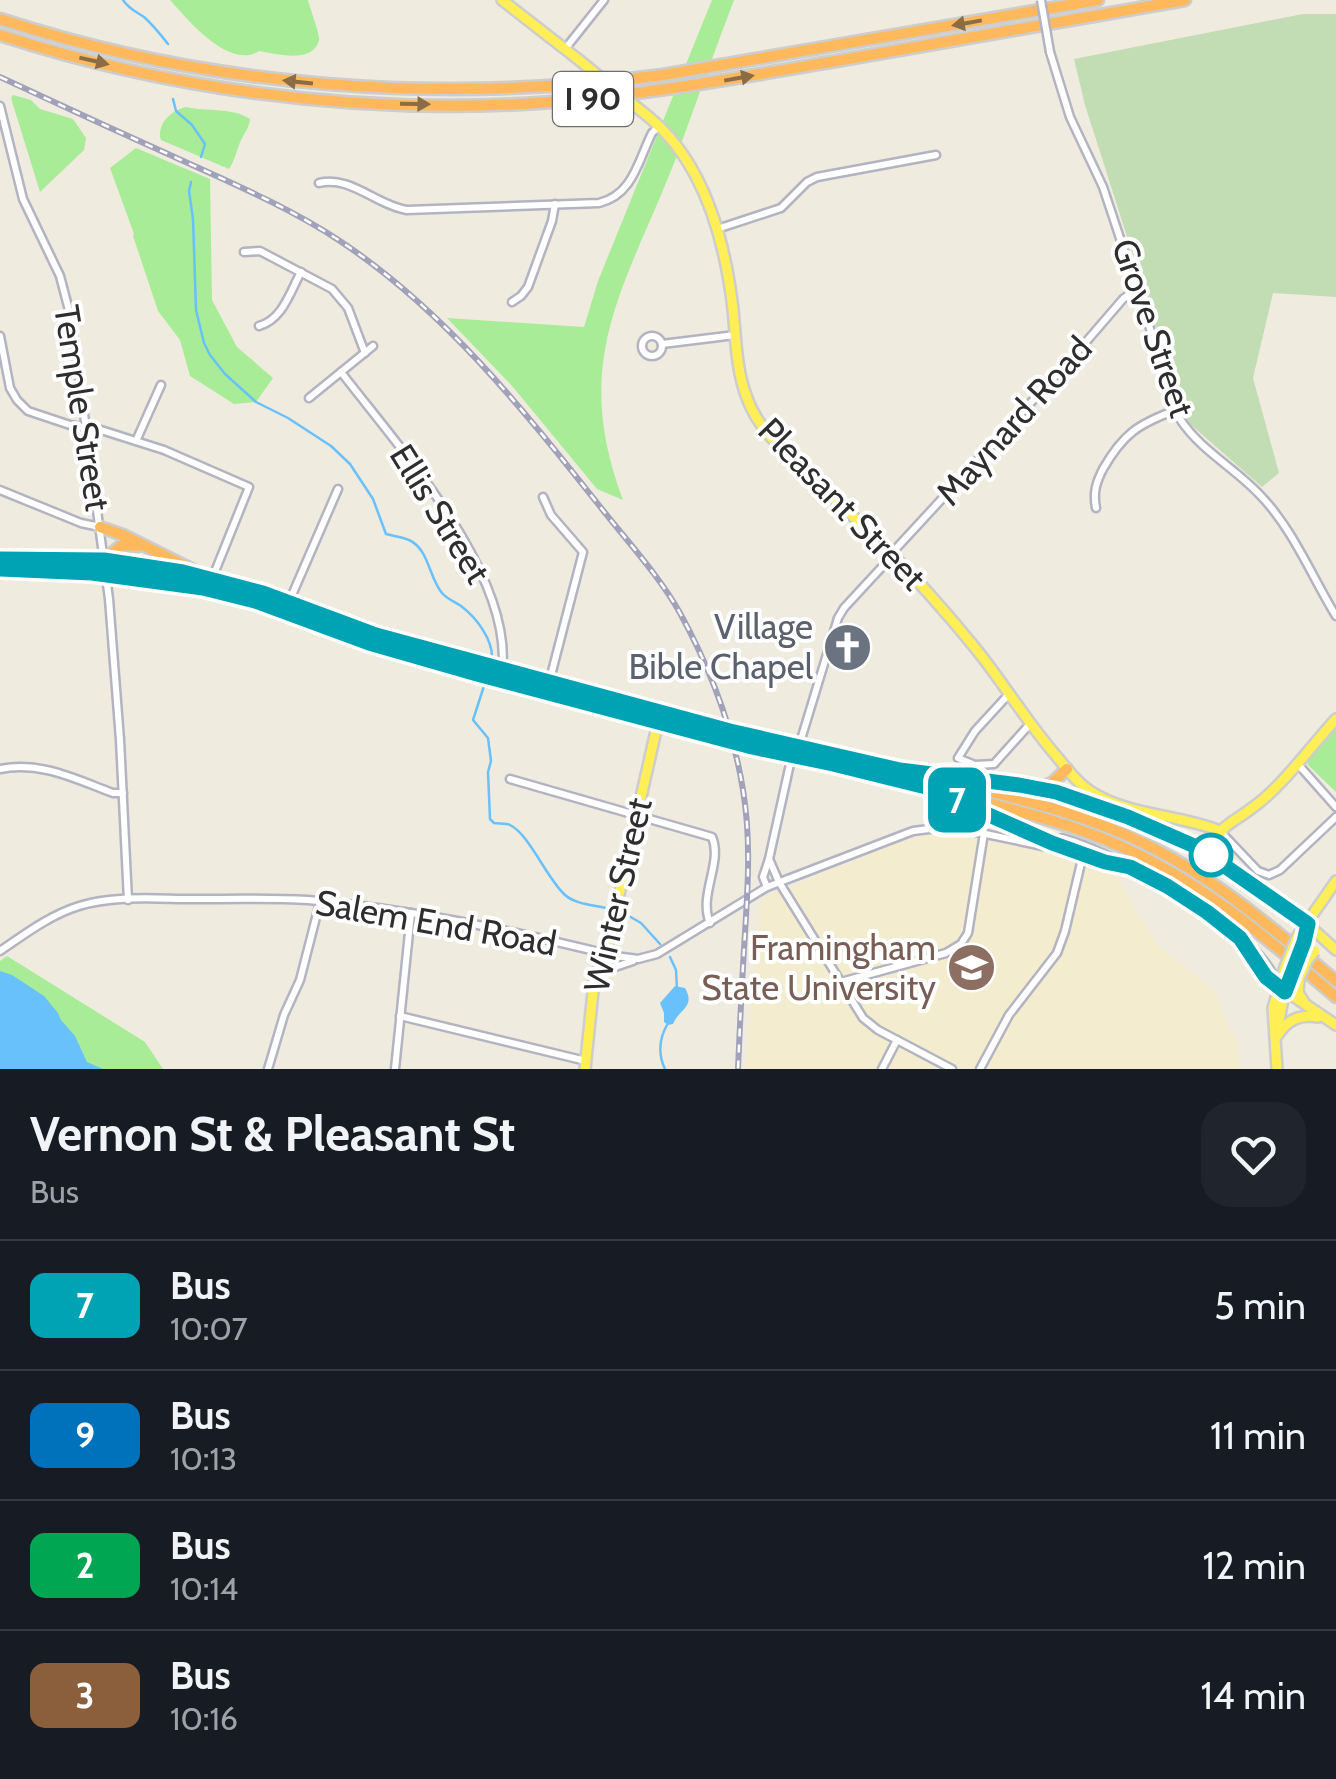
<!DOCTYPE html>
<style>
body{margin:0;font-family:Cabin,sans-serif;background:#20242c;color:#f1f3f6;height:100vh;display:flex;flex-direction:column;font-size:38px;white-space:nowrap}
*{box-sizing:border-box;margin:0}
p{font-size:32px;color:#9ea1a6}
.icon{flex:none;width:55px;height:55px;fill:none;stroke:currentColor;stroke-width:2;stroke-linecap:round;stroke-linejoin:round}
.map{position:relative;height:1069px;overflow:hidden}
.side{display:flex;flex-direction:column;background:#171b24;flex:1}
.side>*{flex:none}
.badge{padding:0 20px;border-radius:15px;font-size:35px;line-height:65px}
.map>.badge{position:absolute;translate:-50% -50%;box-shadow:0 0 0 5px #fff}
.round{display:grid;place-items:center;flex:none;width:105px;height:105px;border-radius:30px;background:#20242c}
.summary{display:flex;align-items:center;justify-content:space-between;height:170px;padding:0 30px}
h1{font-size:48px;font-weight:700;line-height:75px}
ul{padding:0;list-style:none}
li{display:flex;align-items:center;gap:30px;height:130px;padding:0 30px;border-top:2px solid #363941}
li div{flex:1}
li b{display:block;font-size:38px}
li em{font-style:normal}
li .badge{min-width:110px;font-weight:700;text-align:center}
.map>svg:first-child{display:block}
.education{fill:#f3ecce}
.green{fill:#a8ec97}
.cemetery{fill:#c2dcb4}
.water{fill:#69c1fc}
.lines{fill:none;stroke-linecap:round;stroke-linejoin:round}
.stream{stroke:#69c1fc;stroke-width:2.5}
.minor-casing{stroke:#b3b4c2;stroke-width:11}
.major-casing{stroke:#cdcdcd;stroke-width:14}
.highway-casing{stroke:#cdcdcd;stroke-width:15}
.minor{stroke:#fff;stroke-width:6}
.major{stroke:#fe5;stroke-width:9}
.highway{stroke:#ffb85b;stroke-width:10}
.rail-casing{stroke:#a1a1ba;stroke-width:6}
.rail{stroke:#fff;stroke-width:2.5;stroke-dasharray:8;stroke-linecap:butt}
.minor-bridge-casing{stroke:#b3b4c2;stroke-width:11;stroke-linecap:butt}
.major-bridge-casing{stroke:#cdcdcd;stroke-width:14;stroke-linecap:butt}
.minor-bridge{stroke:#fff;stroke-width:6}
.major-bridge{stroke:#fe5;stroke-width:9}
.oneway{fill:#8c6c42}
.line-casing{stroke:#fff;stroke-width:22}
.line{stroke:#00a3b4;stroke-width:15}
.stop-dot{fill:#fff;stroke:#00a3b4;stroke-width:5}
.labels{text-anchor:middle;stroke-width:8;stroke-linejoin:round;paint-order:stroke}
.shield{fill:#fff;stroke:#6d6d6d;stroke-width:2.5}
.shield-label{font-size:32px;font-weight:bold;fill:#2e2e2e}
.street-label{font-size:35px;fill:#2e2e2e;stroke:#fff}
.worship-label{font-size:35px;fill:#5b616d;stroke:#fff;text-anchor:end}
.education-label{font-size:35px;fill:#785e54;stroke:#fff;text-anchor:end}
</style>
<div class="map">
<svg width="1336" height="1069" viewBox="0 0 1336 1069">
<rect width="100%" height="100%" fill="#f0ebdf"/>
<path class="education" d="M949,834L1067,856L1112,869L1156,943L1216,993L1230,1031L1235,1035L1241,1069H745L761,899L896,843L926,835Z"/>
<g class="green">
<path d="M170,0H308C310,9 320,34 319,40C313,65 274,53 259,51C229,70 188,20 170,0Z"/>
<path d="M712,0H734C714,53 695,105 676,158C627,285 569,358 623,500L597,489L513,387L447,318L584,327L598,281Z"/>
<path d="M13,95L31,100L40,109L73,119L86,138L84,150L40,192L11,98Z"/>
<path d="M186,107C207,112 232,107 250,119C249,128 245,132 241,140C236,151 236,158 229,169L161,140C156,125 171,110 186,107Z"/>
<path d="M136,148L210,179L212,300L237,347L273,378L256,402L234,404L190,376L180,340L158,311L133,236L134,234L110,168Z"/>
<path d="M1336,727V792L1308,765L1306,760Z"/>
<path d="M7,956L145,1042L163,1069H0V961Z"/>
</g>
<path class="cemetery" d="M1303,14H1336V297L1273,293L1253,378L1279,473L1262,487L1190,424L1184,415L1085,105L1074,59Z"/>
<g class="water">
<path d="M0,971L12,975L44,996L58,1013L61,1020L75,1036L87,1062L103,1069H0Z"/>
<path d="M675,986L685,988C696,1007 679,1009 673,1024L668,1025L664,1022V1013L660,1003Z"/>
</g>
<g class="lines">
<g class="stream">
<path d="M123,0C129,9 135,11 144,17C153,25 161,35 168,44"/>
<path d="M173,99L176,111L192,125L205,144L201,157"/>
<path d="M191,182L189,191L193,219L196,310L204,343L210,355L225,374L256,402L288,418L331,446L350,464L373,499L386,534C393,536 402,537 409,540C429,549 429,578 442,593C447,599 455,602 461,606C477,618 493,640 492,659"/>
<path d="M484,686L473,720L488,738L491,761L488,772L490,819L494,823C498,824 506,823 510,825C529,834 546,877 564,894C575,905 596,905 609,909"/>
<path d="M622,912L641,923L660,944"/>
<path d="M670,957L676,970L677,989"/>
<path d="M665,1069C658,1055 659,1039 667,1025"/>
</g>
<defs>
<g id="minor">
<path d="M565,49L604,0"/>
<path d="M1050,52L1070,117L1103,187L1180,419C1201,451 1235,468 1260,495C1293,529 1312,577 1336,616"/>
<path d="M0,106L23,199L60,276L71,318L109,599L120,740L128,900"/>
<path d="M319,183C350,175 376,205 407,210L599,203C633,195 638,161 652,133L659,126"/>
<path d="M717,229L781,208L807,182L817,177L936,155"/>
<path d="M244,252L260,251L332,289L348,308L365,353"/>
<path d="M512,302L521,296L528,287L552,221L555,204"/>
<path d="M259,326C283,319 290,292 301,272"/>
<circle cx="652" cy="346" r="10"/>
<path d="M0,336L10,388L17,400L28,411L70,425L101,430L164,450L249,487L212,579"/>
<path d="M662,344L735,335"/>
<path d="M341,372C397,445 514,574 502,671"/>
<path d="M309,398L373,346"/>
<path d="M136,441L161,385"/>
<path d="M0,490L81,523L100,527"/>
<path d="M543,497L551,515L583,552L549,683"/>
<path d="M1096,508C1093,492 1096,483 1103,469C1123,434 1138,424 1176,410"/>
<path d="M891,554L1073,357L1123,299L1136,289"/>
<path d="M289,602L338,489"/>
<path d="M1009,694L975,731L958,758L975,765L994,764L1030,724"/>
<path d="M799,746L838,618L844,608L893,555"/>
<path d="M1297,763L1336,807"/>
<path d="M0,769C41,761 75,779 113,793H123"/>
<path d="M510,779L712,837C723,863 698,895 710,923"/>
<path d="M1220,831L1258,871L1269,875L1280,870L1336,817"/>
<path d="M1053,843L1105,862L1126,867"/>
<path d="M769,859L779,882L863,1018L878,1030L952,1069"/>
<path d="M767,887L763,877L769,859L792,755"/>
<path d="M1245,945L1266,977L1277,986"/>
<path d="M0,951C25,934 50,915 79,906C115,895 157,899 193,899C231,899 270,898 308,900C412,909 514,931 615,956L638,959L657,954L767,887L913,831L937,828L962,829L1043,846L1062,838C1116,853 1262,929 1277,985"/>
<path d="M597,973L633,961"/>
<path d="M841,982L946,953L961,944L968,933L984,833"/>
<path d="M400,1016L586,1061"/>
<path d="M268,1069L284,1015L300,980L320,902"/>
<path d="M395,1069L411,913"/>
<path d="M882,1069L897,1040"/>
<path d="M980,1069L1009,1015L1057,953L1065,931L1085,846"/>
</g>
<g id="major">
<path d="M502,0L579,60"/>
<path d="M650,118C705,164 725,241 733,309C736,339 736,370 747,398C759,432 789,455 814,479C836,500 858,521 880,542C914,576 946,612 976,649C1005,685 1028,724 1058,758C1068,770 1077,783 1090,791C1128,816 1178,814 1220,831"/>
<path d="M1336,719C1310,747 1282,787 1252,808C1236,821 1219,825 1213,847L1219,859L1294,912L1336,950"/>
<path d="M1297,937L1336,881"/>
<path d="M1299,979L1298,992L1305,1004"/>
<path d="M1278,986L1336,1025"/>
<path d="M1278,1026L1283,999L1292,972"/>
<path d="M1277,1036C1287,1020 1299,1014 1318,1017"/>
<path d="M585,1069L594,982L608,943L658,722"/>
<path d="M1277,1069L1273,1008L1285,967"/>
</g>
<g id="highway">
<path d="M0,19C214,89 441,104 663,75L1098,0"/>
<path d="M0,35C167,89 347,113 522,104C628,98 731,79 836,61C952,41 1069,20 1185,0"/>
<path d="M100,527L123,535L193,570"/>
<path d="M0,559C89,555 176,564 261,593C299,605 336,623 374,635C478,667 583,693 688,720C778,744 869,762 960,784C1014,798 1068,810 1119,832C1202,867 1268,924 1336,981"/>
<path d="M104,560L122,545L138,546"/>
<path d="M0,570C81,568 177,577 254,601C298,615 339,634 383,647C474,675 567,699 660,723C758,748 856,769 954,794C1010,809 1067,822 1120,846C1203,883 1267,938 1336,997"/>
<path d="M954,777C983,781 1011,783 1039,788C1092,799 1173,830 1219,859"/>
<path d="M1040,788L1052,783L1067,769"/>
<path d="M959,801L1052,843"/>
</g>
</defs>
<use href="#minor" class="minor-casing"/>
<use href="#major" class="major-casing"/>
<use href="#highway" class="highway-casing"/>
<use href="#minor" class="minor"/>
<use href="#major" class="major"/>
<use href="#highway" class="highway"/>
<defs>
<path id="rail" d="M0,77C60,105 119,132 179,159C234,184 290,208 340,241C444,310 522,408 598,504C626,540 658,574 680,613C710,668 733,728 743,790C751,838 748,885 745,933C742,978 740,1024 738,1069"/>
</defs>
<use href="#rail" class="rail-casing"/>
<use href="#rail" class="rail"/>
<defs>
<path id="minor-bridge" d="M1041,0L1050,52"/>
<g id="major-bridge">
<path d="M579,60L650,118"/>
<path d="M1285,967L1297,937"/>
<path d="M1292,972L1304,942"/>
<path d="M1299,979L1308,959L1315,951"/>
</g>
</defs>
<use href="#minor-bridge" class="minor-bridge-casing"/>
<use href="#major-bridge" class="major-bridge-casing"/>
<use href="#minor-bridge" class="minor-bridge"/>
<use href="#major-bridge" class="major-bridge"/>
</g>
<defs><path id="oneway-solid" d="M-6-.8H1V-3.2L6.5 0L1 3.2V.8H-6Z" transform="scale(2.5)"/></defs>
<g class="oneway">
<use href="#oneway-solid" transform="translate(967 23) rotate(170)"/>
<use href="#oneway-solid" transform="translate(94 61) rotate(13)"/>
<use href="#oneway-solid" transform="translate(739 78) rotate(-10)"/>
<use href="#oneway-solid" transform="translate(298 82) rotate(-174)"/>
<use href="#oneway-solid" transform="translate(415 104) rotate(1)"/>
</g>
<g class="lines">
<defs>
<path id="line" d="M0,559L104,560L183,572L263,593L376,635L730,731L900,770L1019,785L1056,792L1128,817L1199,848L1308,924L1304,942L1285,992L1266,977L1240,938L1207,912L1167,886L1130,867L1105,862L1052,843L926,787L833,764L752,747L477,674L369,643L255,601L203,588L92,573L0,569"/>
</defs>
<use href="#line" class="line-casing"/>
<use href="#line" class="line"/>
</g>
<defs>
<symbol id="church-disc" viewBox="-11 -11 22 22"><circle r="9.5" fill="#6b7280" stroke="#fff"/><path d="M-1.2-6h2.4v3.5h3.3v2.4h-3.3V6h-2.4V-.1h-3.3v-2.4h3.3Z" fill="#fff"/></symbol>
<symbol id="university-disc" viewBox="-11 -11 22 22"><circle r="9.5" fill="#8d6e63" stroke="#fff"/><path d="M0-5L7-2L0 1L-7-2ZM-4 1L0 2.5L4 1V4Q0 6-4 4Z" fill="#fff"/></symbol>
</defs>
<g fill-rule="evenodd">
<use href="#church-disc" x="820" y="620" width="55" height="55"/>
<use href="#university-disc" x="944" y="940" width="55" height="55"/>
</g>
<circle class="stop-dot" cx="1211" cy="855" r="20"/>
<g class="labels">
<rect class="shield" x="553" y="72" width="80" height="54" rx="8"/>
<g class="shield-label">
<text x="593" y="110">I 90</text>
</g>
<g class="street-label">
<text transform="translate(1153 328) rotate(71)" y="12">Grove Street</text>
<text transform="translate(82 408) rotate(81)" y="12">Temple Street</text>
<text transform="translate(1014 421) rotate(-48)" y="12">Maynard Road</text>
<text transform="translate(842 504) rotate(46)" y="12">Pleasant Street</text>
<text transform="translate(440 514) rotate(58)" y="12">Ellis Street</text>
<text transform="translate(618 895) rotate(-77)" y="12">Winter Street</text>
<text transform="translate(436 923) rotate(10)" y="12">Salem End Road</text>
</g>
<g class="worship-label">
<text x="813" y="639">Village<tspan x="813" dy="40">Bible Chapel</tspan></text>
</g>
<g class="education-label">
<text x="936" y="960">Framingham<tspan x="936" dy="40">State University</tspan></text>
</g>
</g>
</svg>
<b class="badge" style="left:957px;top:800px;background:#00a3b4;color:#fff">7</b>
</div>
<section class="side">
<div class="summary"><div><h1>Vernon St &amp; Pleasant St</h1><p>Bus</p></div><a class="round"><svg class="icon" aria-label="heart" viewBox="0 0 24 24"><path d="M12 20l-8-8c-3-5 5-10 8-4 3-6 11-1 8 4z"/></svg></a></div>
<ul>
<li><span class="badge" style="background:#00a3b4;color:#fff">7</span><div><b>Bus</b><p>10:07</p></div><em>5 min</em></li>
<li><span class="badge" style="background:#0072bc;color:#fff">9</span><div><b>Bus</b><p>10:13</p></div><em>11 min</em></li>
<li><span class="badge" style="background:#00a651;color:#fff">2</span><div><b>Bus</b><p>10:14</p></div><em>12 min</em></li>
<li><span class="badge" style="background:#8b5e3c;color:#fff">3</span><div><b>Bus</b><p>10:16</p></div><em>14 min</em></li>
</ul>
</section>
